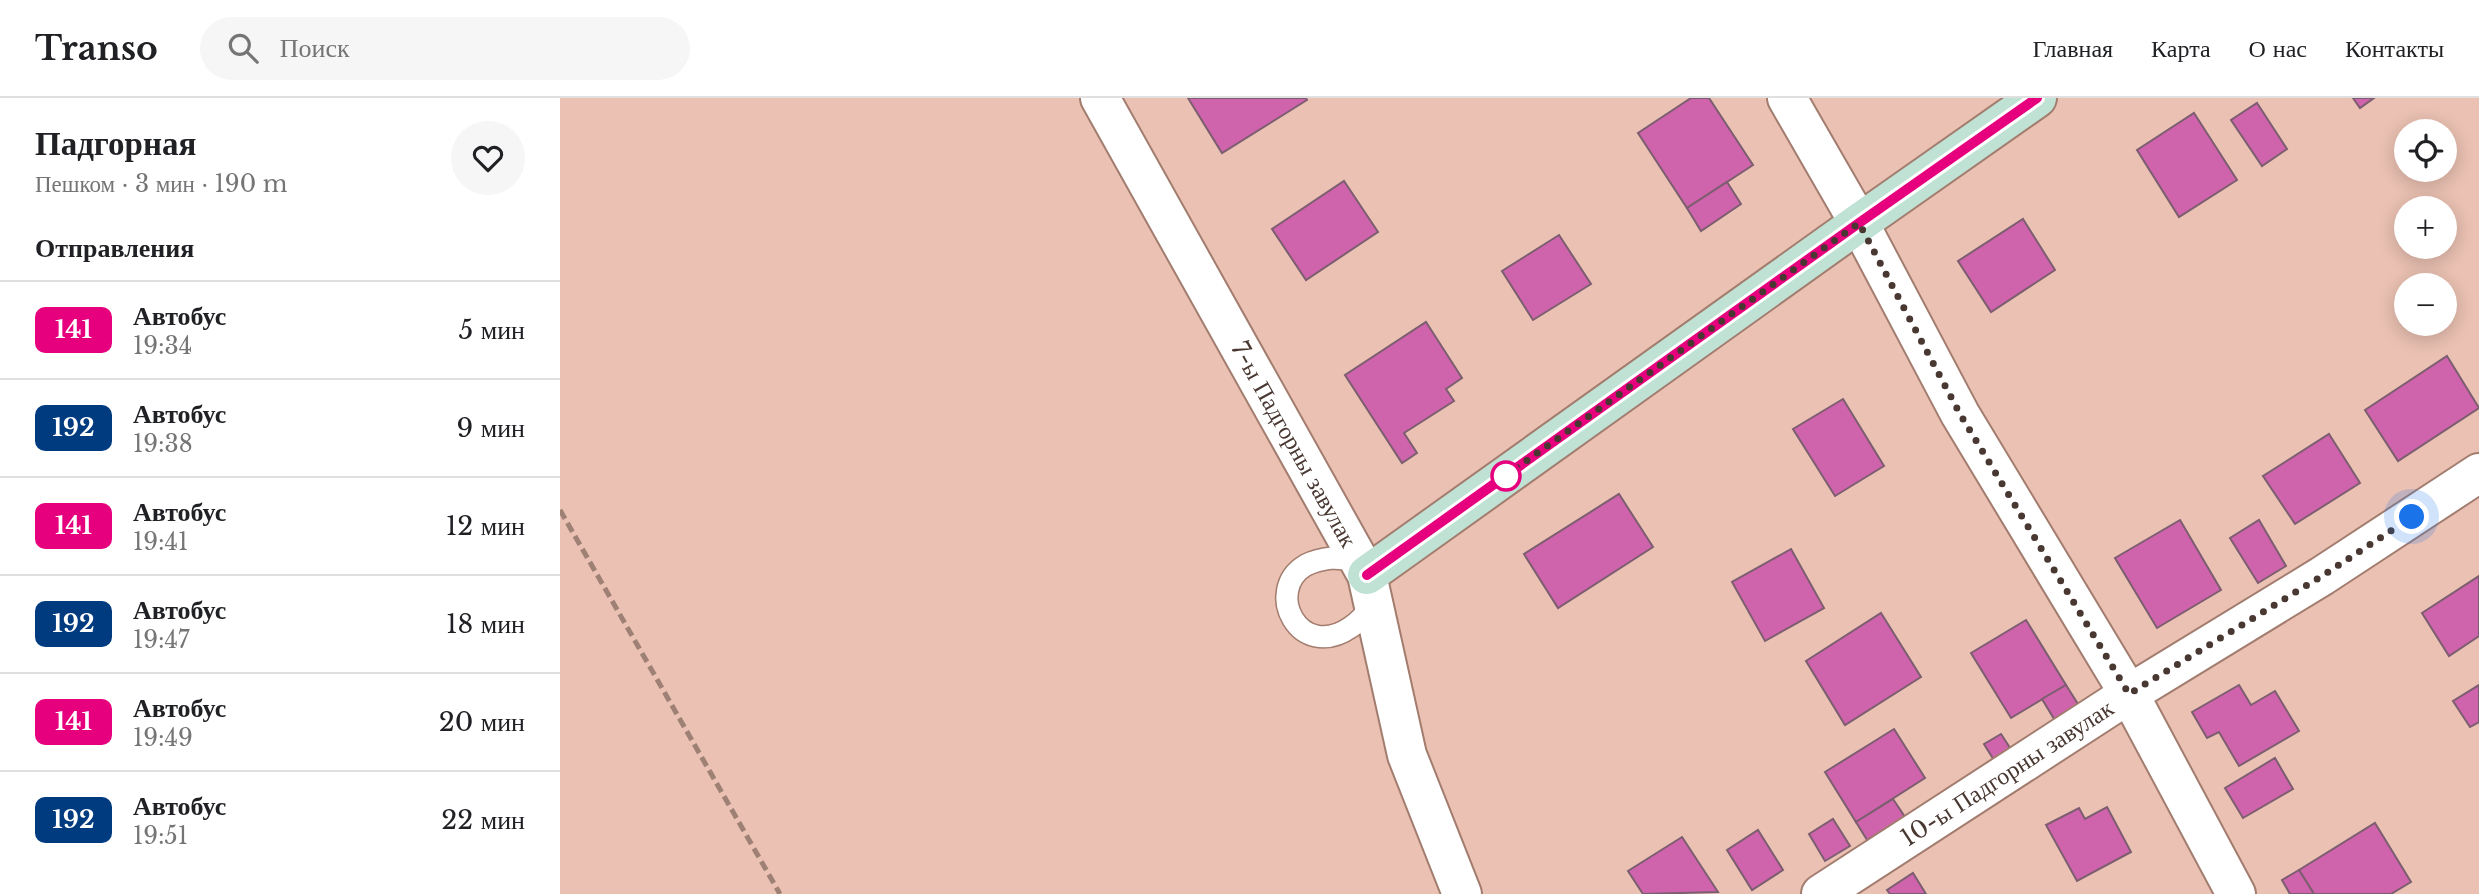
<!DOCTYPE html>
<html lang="ru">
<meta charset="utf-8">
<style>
body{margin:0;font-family:"Libre Baskerville",serif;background:#f6f6f6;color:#202124;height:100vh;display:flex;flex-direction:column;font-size:26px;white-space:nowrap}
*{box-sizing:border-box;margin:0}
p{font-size:23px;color:#757577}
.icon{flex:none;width:38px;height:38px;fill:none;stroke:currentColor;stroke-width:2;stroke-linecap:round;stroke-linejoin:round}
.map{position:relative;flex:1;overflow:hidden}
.drawer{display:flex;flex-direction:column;background:#fff;width:560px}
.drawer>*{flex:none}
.badge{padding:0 14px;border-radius:10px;font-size:24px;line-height:46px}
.buttons{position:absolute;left:1834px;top:21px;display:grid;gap:14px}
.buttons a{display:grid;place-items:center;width:63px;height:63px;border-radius:50%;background:#fff;box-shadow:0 4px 18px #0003;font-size:35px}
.you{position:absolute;width:35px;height:35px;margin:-18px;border:5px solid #fff;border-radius:50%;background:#1a73e8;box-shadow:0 0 0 10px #1a73e833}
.map>.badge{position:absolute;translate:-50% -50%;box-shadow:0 0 0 4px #fff}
h2{padding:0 35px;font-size:26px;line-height:63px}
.round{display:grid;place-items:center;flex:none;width:74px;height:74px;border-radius:37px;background:#f6f6f6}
.overview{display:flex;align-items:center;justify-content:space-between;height:119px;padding:0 35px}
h1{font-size:33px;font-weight:700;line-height:52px}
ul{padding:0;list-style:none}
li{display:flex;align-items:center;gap:21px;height:98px;padding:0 35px;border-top:2px solid #e0e0e0}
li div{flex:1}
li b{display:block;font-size:26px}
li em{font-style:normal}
li .badge{min-width:77px;font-weight:700;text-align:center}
header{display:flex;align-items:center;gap:42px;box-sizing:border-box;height:98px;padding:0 35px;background:#fff;border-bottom:2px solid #e0e0e0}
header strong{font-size:33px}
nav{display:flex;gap:38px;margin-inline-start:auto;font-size:24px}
.search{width:490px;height:63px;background:#f6f6f6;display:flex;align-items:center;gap:18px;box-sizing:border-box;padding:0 24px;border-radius:38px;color:#757577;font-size:26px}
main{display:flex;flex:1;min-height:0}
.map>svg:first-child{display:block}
.building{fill:#d064ac;stroke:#7d5d70;stroke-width:2}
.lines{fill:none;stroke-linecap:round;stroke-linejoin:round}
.lane-casing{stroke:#a27d6f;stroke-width:24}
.street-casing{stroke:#a27d6f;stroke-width:42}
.secondary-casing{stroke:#a27d6f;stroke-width:42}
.lane{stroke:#fff;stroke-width:21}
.street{stroke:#fff;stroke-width:38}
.secondary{stroke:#c0e2d5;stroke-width:38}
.rail{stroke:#9e8075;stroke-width:5;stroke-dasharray:10 5;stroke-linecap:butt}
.line-casing{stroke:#fff;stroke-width:16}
.line{stroke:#e6007e;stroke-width:10}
.walk{stroke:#493832;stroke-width:7;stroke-dasharray:0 12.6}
.stop-dot{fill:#fff;stroke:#e6007e;stroke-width:3.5}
.labels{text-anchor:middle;stroke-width:7;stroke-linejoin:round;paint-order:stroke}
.street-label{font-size:24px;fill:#493832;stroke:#fce7df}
</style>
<header>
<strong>Transo</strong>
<div class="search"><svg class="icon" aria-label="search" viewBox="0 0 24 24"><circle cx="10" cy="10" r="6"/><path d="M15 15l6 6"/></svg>Поиск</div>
<nav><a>Главная</a><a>Карта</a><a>О нас</a><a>Контакты</a></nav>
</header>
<main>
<section class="drawer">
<div class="overview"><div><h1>Падгорная</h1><p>Пешком · 3 мин · 190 m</p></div><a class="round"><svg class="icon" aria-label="heart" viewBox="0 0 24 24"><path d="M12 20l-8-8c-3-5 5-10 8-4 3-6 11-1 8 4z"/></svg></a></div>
<h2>Отправления</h2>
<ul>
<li><span class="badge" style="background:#e6007e;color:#fff">141</span><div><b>Автобус</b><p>19:34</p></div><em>5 мин</em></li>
<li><span class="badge" style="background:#003b80;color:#fff">192</span><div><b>Автобус</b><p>19:38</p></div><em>9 мин</em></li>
<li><span class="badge" style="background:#e6007e;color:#fff">141</span><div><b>Автобус</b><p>19:41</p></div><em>12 мин</em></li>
<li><span class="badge" style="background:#003b80;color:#fff">192</span><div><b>Автобус</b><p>19:47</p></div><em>18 мин</em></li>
<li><span class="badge" style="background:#e6007e;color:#fff">141</span><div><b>Автобус</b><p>19:49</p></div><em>20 мин</em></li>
<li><span class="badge" style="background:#003b80;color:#fff">192</span><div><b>Автобус</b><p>19:51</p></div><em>22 мин</em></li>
</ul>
</section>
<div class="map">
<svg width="1919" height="796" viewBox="0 0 1919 796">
<rect width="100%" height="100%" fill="#eac1b2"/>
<g class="building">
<path d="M628,0H746L747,2L662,55Z"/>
<path d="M1131,0H1149L1193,67L1127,110L1078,35Z"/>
<path d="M1793,0H1814L1800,10Z"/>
<path d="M1697,5L1727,51L1702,68L1671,22Z"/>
<path d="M1634,15L1677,82L1619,119L1577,52Z"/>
<path d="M784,83L818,134L746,182L712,131Z"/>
<path d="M1167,84L1181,106L1141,133L1127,110Z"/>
<path d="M1463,121L1495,172L1431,214L1398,163Z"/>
<path d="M999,137L1031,186L973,222L942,173Z"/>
<path d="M866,224L902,280L886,291L894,303L844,335L857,355L842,365L785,277Z"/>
<path d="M1887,258L1919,310L1838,363L1805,312Z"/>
<path d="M1283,301L1324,368L1275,398L1233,331Z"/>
<path d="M1769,336L1800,385L1735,426L1703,378Z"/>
<path d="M1059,396L1093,449L998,510L964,456Z"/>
<path d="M1620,422L1661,492L1597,530L1555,460Z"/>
<path d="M1699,422L1726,468L1698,485L1670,440Z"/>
<path d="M1231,451L1264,510L1205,543L1172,484Z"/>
<path d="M1919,478V538L1889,558L1862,515Z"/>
<path d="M1321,515L1361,579L1285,627L1246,563Z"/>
<path d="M1466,522L1506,587L1451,620L1411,555Z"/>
<path d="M1506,587L1523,614L1499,629L1482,601Z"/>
<path d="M1679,587L1691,607L1715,593L1739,633L1679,668L1659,634L1647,640L1632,614Z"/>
<path d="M1919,587V624L1910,629L1893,603Z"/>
<path d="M1334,631L1365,680L1296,724L1265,674Z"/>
<path d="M1441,636L1454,656L1437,667L1424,646Z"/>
<path d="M1715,660L1733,691L1683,720L1665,690Z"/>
<path d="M1333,701L1345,719L1307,742L1296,724Z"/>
<path d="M1547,709L1571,754L1517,783L1486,727L1519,710L1525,721Z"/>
<path d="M1273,721L1290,748L1265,763L1249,736Z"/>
<path d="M1815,725L1851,784L1831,796H1754L1739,772Z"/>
<path d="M1198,732L1223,772L1192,792L1167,752Z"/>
<path d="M1122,739L1158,794L1083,796L1068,773Z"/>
<path d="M1739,772L1754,796H1730L1722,782Z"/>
<path d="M1353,775L1366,796H1330L1327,792Z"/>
</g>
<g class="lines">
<defs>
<path id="lane" d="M772,460L786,461L807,477C807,486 811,500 808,509C806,518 798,524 791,529C739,565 703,492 746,467C754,463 763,461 772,460Z"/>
<g id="street">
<path id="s1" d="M540,0L807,477L847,657L902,796"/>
<path d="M1227,0L1299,125L1400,316L1569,596L1676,796"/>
<path id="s2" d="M1261,796L1569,596L1762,478L1919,375"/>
</g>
<path id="secondary" d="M807,477L1299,125L1477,0"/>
</defs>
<use href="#lane" class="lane-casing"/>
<use href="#street" class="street-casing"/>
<use href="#secondary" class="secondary-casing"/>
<use href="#lane" class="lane"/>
<use href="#street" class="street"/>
<use href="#secondary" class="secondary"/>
<path class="rail" d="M0,412L220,796"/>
</g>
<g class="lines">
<defs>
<path id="line" d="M807,477L1299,125L1477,0"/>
</defs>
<use href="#line" class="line-casing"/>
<use href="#line" class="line"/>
<path class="walk" d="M946,378L941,381L1299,125L1400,316L1569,596L1762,478L1852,419"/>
</g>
<circle class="stop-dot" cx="946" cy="378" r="14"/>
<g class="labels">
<g class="street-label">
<text dy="8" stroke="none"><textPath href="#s1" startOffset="397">7-ы Падгорны завулак</textPath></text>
<text dy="8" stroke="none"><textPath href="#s2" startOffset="222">10-ы Падгорны завулак</textPath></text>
</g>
</g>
</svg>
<div class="buttons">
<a><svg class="icon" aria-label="locate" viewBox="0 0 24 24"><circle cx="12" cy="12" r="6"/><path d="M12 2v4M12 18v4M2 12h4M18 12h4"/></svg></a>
<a>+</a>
<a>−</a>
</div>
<div class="you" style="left:1852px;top:419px"></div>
</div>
</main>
